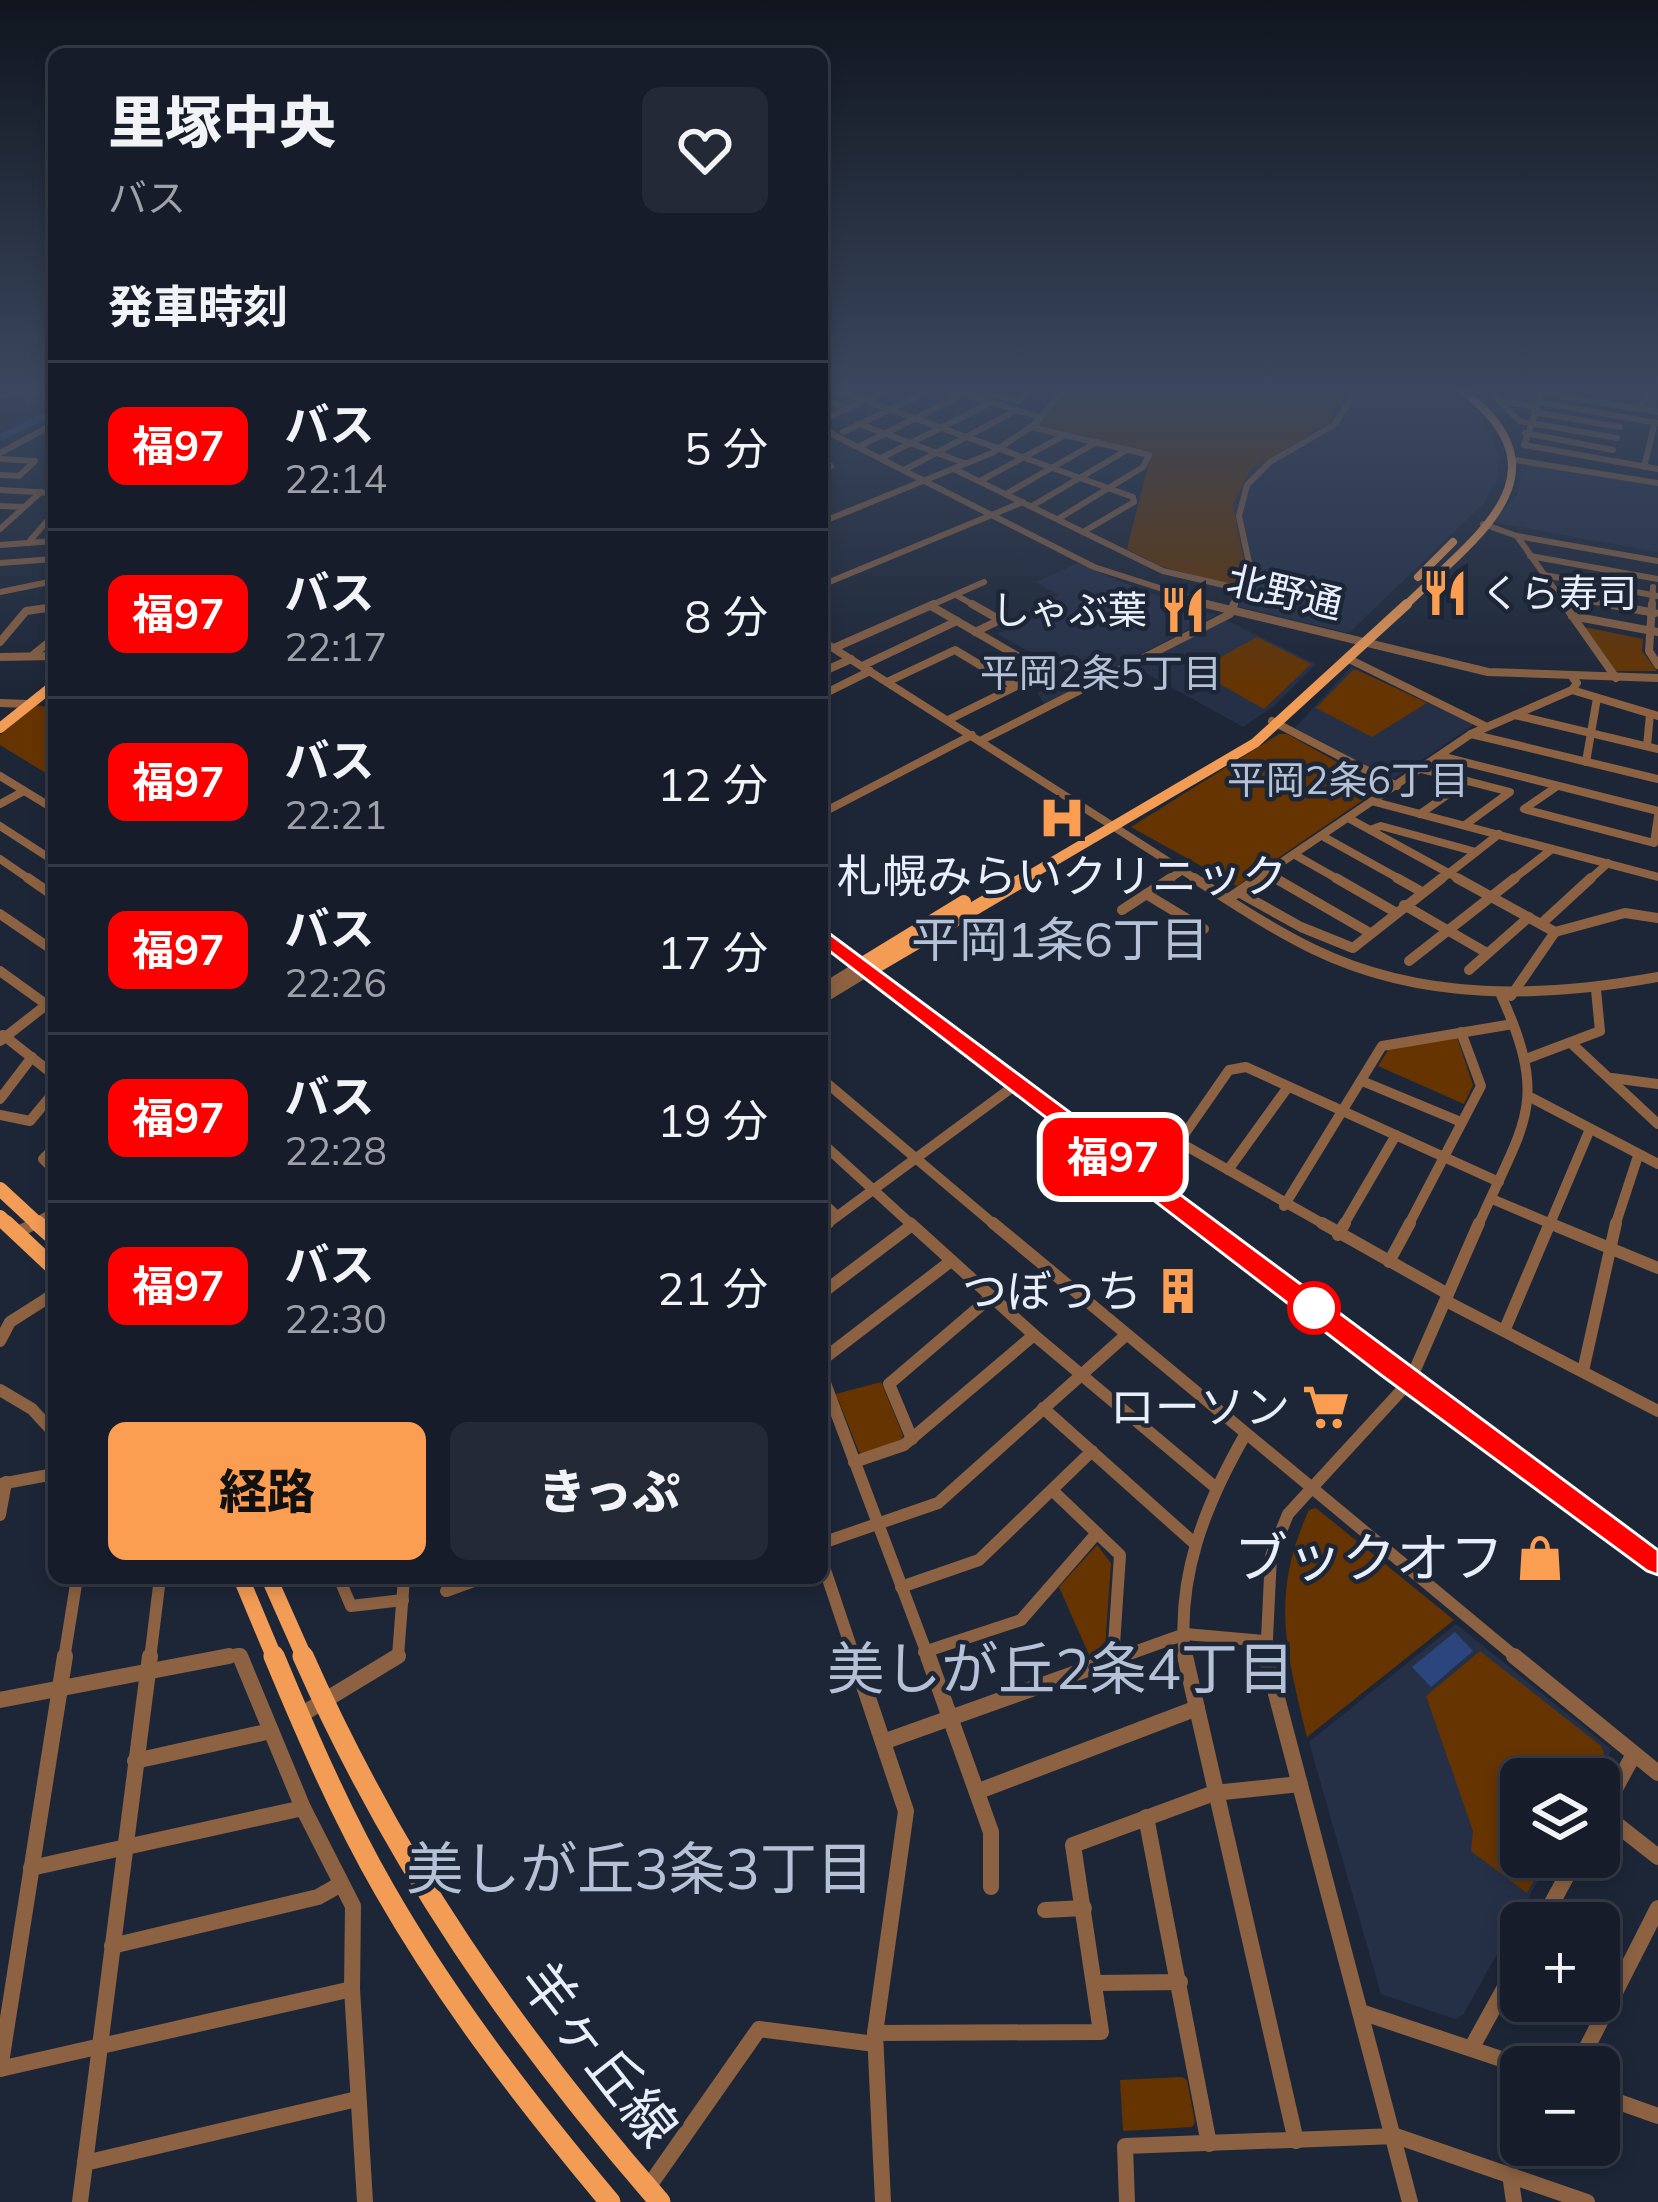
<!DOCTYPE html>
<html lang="ja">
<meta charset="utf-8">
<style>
body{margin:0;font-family:Mulish,"Noto Sans JP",sans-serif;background:#232935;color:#f1f3f6;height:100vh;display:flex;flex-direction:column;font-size:45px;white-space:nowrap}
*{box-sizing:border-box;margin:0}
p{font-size:39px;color:#9ea1a8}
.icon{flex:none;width:66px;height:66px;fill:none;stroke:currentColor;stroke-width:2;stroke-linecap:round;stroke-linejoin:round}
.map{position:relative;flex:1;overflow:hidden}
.panel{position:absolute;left:48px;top:48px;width:780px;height:1536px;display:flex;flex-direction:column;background:#161c29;border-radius:18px;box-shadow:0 6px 18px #0003,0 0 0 3px #353a46}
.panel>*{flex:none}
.badge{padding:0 24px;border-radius:18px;font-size:42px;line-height:78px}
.fabs{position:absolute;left:1500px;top:1758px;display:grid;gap:24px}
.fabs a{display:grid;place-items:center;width:120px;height:120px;border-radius:18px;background:#161c29;box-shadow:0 6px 18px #0003,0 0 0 3px #353a46;font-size:60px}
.map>.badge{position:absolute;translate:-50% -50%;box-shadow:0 0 0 6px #fff}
h2{padding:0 60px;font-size:45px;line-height:108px}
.round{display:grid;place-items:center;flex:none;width:126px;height:126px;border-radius:18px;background:#232935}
.head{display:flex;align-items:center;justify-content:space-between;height:204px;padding:0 60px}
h1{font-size:57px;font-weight:800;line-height:90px}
.action{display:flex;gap:24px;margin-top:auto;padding:24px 60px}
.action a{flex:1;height:138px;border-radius:18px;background:#fb9e51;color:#111;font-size:48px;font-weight:800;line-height:138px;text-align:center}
.action a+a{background:#232935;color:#f1f3f6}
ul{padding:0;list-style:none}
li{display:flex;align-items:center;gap:36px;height:168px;padding:0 60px;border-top:3px solid #353a46}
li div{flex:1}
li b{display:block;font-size:45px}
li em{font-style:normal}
li .badge{min-width:132px;font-weight:700;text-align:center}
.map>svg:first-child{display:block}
.built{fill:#253047}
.green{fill:#663400}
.water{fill:#2a467d}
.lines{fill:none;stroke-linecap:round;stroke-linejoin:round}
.river{fill:#2a467d;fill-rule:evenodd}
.minor-far4{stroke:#8c6242;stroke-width:6}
.minor-far3{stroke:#8c6242;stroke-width:8}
.minor-far2{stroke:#8c6242;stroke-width:10}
.minor-far1{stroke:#8c6242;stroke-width:12}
.minor{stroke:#8c6242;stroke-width:16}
.major-far4{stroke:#f39c56;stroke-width:8}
.major-far3{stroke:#f39c56;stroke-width:10}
.major-far2{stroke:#f39c56;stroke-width:14}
.major-far1{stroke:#f39c56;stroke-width:16}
.major{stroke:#f39c56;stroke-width:21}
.highway{fill:#f0c6a7;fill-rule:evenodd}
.line{fill:#f00;stroke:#fff;stroke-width:3}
.stop-dot{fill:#fff;stroke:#f00;stroke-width:6}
.labels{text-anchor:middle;stroke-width:9;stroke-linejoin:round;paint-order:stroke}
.far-street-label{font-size:39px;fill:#e8effa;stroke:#1d2637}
.far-poi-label{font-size:39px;fill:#e8effa;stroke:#1d2637;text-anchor:start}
.far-neighbourhood-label{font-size:39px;fill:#b5c1d7;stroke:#1d2637}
.poi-label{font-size:45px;fill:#e8effa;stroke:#1d2637;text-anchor:end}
.neighbourhood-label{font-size:48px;fill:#b5c1d7;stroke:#1d2637}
.near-poi-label{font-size:54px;fill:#e8effa;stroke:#1d2637;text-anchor:end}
.near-street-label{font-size:54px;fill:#e8effa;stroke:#1d2637}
.near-neighbourhood-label{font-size:57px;fill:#b5c1d7;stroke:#1d2637}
</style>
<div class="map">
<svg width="1658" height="2202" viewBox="0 0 1658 2202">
<rect width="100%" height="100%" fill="#1d2637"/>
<g class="built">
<path d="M1352,388H1443L1484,423L1499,457L1496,481L1483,504L1349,633L1229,604L1244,567L1233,505L1250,469L1325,425Z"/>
<path d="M1522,464L1658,486V552L1492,522L1518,493Z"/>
<path d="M1078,563L1143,591L1216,615L1044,704L1037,693L1073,675L997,634L1036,617L1027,610L1059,595L1036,582Z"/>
<path d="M1224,619L1316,664L1274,706L1243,727L1133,666Z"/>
<path d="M1351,667L1472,723V726L1394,779L1387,778L1295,728Z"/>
<path d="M1456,1624L1612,1750L1595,1779H1521V1857H1551L1463,2015L1455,2019L1381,1994L1309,1742Z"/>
</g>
<g class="green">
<path d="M1069,388H1352L1325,425L1250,470L1233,505L1245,567L1238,587L1160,566L1127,549L1151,454L1036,425Z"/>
<path d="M1584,627L1643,639L1642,651L1657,671H1615Z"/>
<path d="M1257,637L1311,664L1264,709L1202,674L1201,668Z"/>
<path d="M1353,670H1357L1427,703L1372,737L1316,708Z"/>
<path d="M35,705L54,708V778L0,745V735Z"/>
<path d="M1279,734H1287L1382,787L1237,886L1131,827Z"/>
<path d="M1457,1037L1473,1085L1464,1104L1378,1066L1390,1047Z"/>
<path d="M881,1382L903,1435L901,1441L864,1454L859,1452L836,1394Z"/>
<path d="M1316,1508L1454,1620L1307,1737C1286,1651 1270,1595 1309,1510Z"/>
<path d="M1097,1545L1111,1563L1105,1648L1090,1657L1059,1587Z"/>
<path d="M1480,1651L1601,1746L1604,1753L1590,1779H1521V1857H1547L1527,1893L1471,1851L1473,1831L1426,1696Z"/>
<path d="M1182,2077L1187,2080L1195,2122L1192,2127L1123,2131L1120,2080Z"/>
</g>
<path class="water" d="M1455,1632L1473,1651L1431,1687L1412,1667Z"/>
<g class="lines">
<path class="river" d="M54,408V415L0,441V434Z"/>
<g class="minor-far4">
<path d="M943,388L1040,417"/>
<path d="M1486,388L1519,421L1617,438"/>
<path d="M1512,388L1658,412"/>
<path d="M1544,388L1524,445L1658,469"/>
<path d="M976,390L1019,401L1034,388"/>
<path d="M839,391L1133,497L1134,502L1083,532"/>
<path d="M0,396L45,388"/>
<path d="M822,399L847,408"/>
<path d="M1501,401L1536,407"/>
<path d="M1538,402L1658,423"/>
<path d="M1641,409L1648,388"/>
<path d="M1534,412L1620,427"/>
<path d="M828,418L893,388"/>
<path d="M859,424L964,463"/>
<path d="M1031,427L1149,455L1143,467L1058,519"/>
<path d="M822,429L1094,567L1219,607"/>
<path d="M843,432L935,388"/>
<path d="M1525,433L1613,450"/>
<path d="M858,447L962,395"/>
<path d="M0,453L54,424"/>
<path d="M881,458L990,403"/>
<path d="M0,459L35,461L19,476L0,475"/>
<path d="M1515,460L1658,483"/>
<path d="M1644,467L1655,422"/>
<path d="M822,469L831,466"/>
<path d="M954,469L1163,571L1228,586L1240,595"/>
<path d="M904,470L1017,410"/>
<path d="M980,481L1065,435"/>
<path d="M0,490L54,493"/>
<path d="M1006,494L1097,442"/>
<path d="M0,506L24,507"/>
<path d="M1032,506L1127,450"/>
<path d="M822,522L992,453L1035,424L1065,388"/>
<path d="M1483,524L1517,536L1658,561"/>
<path d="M0,529L41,492"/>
<path d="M1517,536L1567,607"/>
<path d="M28,543L47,521"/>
<path d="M0,545L54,541"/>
<path d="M1530,556L1658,579"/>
<path d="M0,563L54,559"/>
<path d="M1544,575L1658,596"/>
<path d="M822,585L1023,502"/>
<path d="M0,592L54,581"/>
<path d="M956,595L977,607"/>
<path d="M1558,595L1623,607"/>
<path d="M927,607L984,582"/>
<path d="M1233,607L1250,567L1239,516L1247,485L1270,462L1334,425L1359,388"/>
<path d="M1652,607L1653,587"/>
</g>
<g class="minor-far3">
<path d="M972,604L1000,620L975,632"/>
<path d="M1206,604L1488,672L1658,678"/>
<path d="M1564,604L1616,678"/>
<path d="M1607,604L1655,613"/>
<path d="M1652,604L1649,651L1658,665"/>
<path d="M931,606L1045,672L948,720"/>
<path d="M1572,616L1658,632"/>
<path d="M822,641L1199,881"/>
<path d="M0,642L26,611L54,607"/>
<path d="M834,648L934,604"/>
<path d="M33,655L54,638"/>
<path d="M0,657L54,656"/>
<path d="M1349,659L1485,726"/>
<path d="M862,666L957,621"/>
<path d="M822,672L851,659"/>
<path d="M887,682L955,650L1015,686"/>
<path d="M1572,690L1658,716"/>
<path d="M822,695L870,671"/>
<path d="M0,703L29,704"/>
<path d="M1515,715L1658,749"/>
<path d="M1272,721L1397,786"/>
<path d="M1471,734L1658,779"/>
<path d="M980,741L1230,614L1234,604"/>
<path d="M1647,746L1650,714"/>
<path d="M1440,756L1658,811"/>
<path d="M1586,762L1597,698"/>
<path d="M1421,769L1510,792L1465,825"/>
<path d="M0,776L54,809"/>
<path d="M1556,787L1524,809L1654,843L1658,816"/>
<path d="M1375,802L1658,877"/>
<path d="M0,804L24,791"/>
<path d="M822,813L972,735"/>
<path d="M1420,814L1467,781"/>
<path d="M1350,819L1463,881"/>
<path d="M0,826L54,861"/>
<path d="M1370,830L1381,826L1476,852"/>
<path d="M1324,837L1403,881"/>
<path d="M1297,856L1341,881"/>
<path d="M0,859L32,881"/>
<path d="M1268,874L1280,881"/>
<path d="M1166,881L1183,870"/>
<path d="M1254,881L1471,734L1572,690L1577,683L1573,678"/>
<path d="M1439,881L1499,834"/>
<path d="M1511,881L1552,849"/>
<path d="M1588,881L1608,863"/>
</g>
<g class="minor-far2">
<path d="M28,878L54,896"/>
<path d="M1194,878C1233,903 1272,929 1313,949C1422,1002 1543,998 1658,977"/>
<path d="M1275,878L1370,933"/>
<path d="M1336,878L1395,912"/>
<path d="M1397,878L1422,892"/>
<path d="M1457,878L1555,932L1625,913L1658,918"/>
<path d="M1240,893L1301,927L1353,948L1442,878"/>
<path d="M1146,894L1204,929"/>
<path d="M1228,899L1259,878"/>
<path d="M1404,905L1487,953"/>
<path d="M1122,910L1171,878"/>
<path d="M0,914L54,951"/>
<path d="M1542,923L1591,878"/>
<path d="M1409,961L1515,878"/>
<path d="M1469,970L1529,917"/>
<path d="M0,971L54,1010"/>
<path d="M822,989L861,965"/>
<path d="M1511,996L1555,932"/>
<path d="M822,999L868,971"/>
<path d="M3,1035L54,1075"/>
<path d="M0,1041L54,999"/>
<path d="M1571,1043L1658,1124"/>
<path d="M1526,1059L1600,1031L1596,990"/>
<path d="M1612,1078L1658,1084"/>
<path d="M822,1079L996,1226"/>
<path d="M1362,1081L1461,1122"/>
<path d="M1532,1098L1658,1164"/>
<path d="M0,1099L32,1057"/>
<path d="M0,1115L30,1121L54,1092"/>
<path d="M822,1143L913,1226"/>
<path d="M54,1148L43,1159L54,1170"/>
<path d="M1228,1170L1288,1087"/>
<path d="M1492,1199L1556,1226"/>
<path d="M822,1202L837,1216"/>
<path d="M1284,1206L1382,1046L1513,1024"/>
<path d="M30,1226L54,1213"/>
<path d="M824,1226L1018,1083"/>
<path d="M1327,1226L1179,1142L1229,1070L1246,1067L1499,1182"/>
<path d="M1343,1226L1396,1135"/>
<path d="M1408,1226L1481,1086L1461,1032"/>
<path d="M1478,1226C1523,1123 1551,1105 1501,995"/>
<path d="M1549,1226L1590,1129"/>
<path d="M1615,1226L1638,1156"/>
</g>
<g class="minor-far1">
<path d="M910,1223L1034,1335L1215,1487"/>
<path d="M993,1223L1518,1659"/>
<path d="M1322,1223L1448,1294"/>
<path d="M1549,1223L1658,1268"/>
<path d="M822,1227L828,1223"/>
<path d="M18,1232L36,1223"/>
<path d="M1338,1235L1345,1223"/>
<path d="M1389,1262L1410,1223"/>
<path d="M822,1293L912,1225"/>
<path d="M1446,1301L1658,1411"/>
<path d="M1505,1329L1550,1223"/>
<path d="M0,1341L10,1322L54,1294"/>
<path d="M822,1360L951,1261"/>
<path d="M1583,1371L1616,1223"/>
<path d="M822,1375L929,1659"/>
<path d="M0,1390L32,1409L54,1433"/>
<path d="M1043,1408L1193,1542"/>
<path d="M912,1439L889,1384L992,1296"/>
<path d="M854,1462L904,1445L1034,1335"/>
<path d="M0,1484L54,1474"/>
<path d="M1053,1491L1120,1555L1113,1659"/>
<path d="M0,1515L6,1482"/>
<path d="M822,1543L938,1503L1126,1335"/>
<path d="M822,1561L855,1659"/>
<path d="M339,1578L351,1606L403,1600"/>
<path d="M901,1587L979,1560L1092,1451"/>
<path d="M446,1591L482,1578"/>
<path d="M924,1652L1021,1620L1097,1533"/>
<path d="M64,1659L77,1578"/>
<path d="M150,1659L160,1578"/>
<path d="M213,1659L239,1654L241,1659"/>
<path d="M393,1659L398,1656L404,1578"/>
<path d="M1115,1659L1185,1634L1264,1641"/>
<path d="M1185,1659C1176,1577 1205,1505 1245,1435"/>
<path d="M1266,1659L1271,1556L1288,1514L1410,1381L1479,1223"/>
</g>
<g class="minor">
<path d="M240,1656L303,1808L353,1906L352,1989L365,2202"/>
<path d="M854,1656L906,1811L875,2033L883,2202"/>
<path d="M928,1656L991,1832V1887"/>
<path d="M1185,1656L1296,2141"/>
<path d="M1266,1656L1410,2202"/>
<path d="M1514,1656L1658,1773"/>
<path d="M0,1700L229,1656"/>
<path d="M299,1716L398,1656"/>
<path d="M883,1742L1124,1656"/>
<path d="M135,1761L271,1731"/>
<path d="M979,1791L1197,1708"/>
<path d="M1602,1813L1658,1857"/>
<path d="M1146,1817L1209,2144"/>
<path d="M1599,1818L1634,1754"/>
<path d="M31,1868L303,1808"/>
<path d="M1045,1910L1084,1908"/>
<path d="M1541,1923L1577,1857"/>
<path d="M112,1946L318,1897L341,1884"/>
<path d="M1096,1983L1180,1982"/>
<path d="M1364,2013L1525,2067"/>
<path d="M875,2033L1101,2032L1073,1845L1214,1793L1300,1784"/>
<path d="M1472,2047L1521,1958"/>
<path d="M1577,2067L1658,1908"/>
<path d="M0,2069L65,1656"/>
<path d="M0,2069L352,1989"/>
<path d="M1599,2095L1658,2116"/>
<path d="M85,2163L357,2099"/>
<path d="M1510,2174L1514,2202"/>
<path d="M649,2186L759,2029L875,2044"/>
<path d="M80,2202L150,1656"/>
<path d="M1127,2202L1125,2146L1396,2136L1587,2202"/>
</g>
<g class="major-far4">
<path d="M1418,577L1453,542"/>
<path d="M1404,607C1475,536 1575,474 1459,388"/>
</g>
<g class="major-far3">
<path d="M0,728L54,685"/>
<path d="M1020,881L1255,743L1407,604"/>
</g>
<g class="major-far2">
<path d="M861,965L964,902"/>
<path d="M868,971L1026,878"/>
<path d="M0,1189L40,1226"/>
<path d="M0,1217L9,1226"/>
</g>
<g class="major-far1">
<path d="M6,1223L54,1268"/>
<path d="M37,1223L54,1238"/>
<path d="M241,1578L275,1659"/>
<path d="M269,1578L305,1659"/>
</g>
<g class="major">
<path d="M274,1656C307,1735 341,1814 384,1889C448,2001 527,2103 610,2202"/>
<path d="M303,1656C395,1863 512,2032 660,2202"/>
</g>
<path class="highway" d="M822,931L1416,1376L1658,1549V1570L1404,1386L822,942Z"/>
</g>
<linearGradient id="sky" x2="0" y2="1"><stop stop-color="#10151e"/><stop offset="0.56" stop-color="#3a475e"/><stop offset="1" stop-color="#3a475e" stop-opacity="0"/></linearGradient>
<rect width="1658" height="696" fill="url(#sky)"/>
<path class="line" d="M822,928L1658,1550V1575L1647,1571L1381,1375L815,940L812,935Z"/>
<defs>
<symbol id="restaurant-bare" viewBox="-9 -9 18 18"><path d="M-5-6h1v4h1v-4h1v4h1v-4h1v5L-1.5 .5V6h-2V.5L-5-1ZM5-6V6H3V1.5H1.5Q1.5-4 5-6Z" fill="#fb9e51" stroke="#1d2637" stroke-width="2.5" paint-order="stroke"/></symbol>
<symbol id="hospital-bare" viewBox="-9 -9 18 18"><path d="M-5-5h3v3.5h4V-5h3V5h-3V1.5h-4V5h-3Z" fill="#fb9e51" stroke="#1d2637" stroke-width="2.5" paint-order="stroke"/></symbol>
<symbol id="building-bare" viewBox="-9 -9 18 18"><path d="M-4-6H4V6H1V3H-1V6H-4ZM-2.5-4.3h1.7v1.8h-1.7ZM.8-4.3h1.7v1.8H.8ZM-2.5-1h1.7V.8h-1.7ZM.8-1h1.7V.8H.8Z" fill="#fb9e51" stroke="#1d2637" stroke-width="2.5" paint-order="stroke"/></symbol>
<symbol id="supermarket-bare" viewBox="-9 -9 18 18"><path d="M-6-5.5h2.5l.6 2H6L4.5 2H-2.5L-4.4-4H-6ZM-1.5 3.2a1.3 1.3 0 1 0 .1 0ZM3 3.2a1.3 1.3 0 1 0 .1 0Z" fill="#fb9e51" stroke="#1d2637" stroke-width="2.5" paint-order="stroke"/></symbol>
<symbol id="shop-bare" viewBox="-9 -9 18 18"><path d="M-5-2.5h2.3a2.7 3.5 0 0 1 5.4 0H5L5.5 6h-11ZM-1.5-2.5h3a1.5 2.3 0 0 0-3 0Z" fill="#fb9e51" stroke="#1d2637" stroke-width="2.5" paint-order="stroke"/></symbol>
</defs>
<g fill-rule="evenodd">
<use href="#restaurant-bare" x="1412" y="560" width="66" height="66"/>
<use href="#restaurant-bare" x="1150" y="577" width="66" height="66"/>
<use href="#hospital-bare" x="1029" y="785" width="66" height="66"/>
<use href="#building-bare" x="1145" y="1258" width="66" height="66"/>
<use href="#supermarket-bare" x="1293" y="1374" width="66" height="66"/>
<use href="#shop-bare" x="1507" y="1525" width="66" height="66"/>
</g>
<circle class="stop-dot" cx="1314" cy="1308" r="24"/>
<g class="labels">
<g class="far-street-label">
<text transform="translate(1285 592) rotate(13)" y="14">北野通</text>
</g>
<g class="far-poi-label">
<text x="1481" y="607">くら寿司</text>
<text x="1147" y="624" text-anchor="end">しゃぶ葉</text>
</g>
<g class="far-neighbourhood-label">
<text x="1101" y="687">平岡2条5丁目</text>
<text x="1348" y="794">平岡2条6丁目</text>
</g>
<g class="poi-label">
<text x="1062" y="892" text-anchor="middle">札幌みらいクリニック</text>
<text x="1142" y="1307">つぼっち</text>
<text x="1290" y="1423">ローソン</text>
</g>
<g class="neighbourhood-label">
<text x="1060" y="957">平岡1条6丁目</text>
</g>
<g class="near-poi-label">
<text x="1504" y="1577">ブックオフ</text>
</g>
<g class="near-street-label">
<text transform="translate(599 2054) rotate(52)" y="19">羊ヶ丘線</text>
</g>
<g class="near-neighbourhood-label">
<text x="1061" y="1689">美しが丘2条4丁目</text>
<text x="640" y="1889">美しが丘3条3丁目</text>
</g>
</g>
</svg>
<div class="fabs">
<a><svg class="icon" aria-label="layers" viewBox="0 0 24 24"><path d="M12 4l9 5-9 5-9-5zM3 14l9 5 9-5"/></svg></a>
<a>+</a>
<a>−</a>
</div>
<b class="badge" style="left:1113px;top:1157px;background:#f00;color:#fff">福97</b>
<section class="panel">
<div class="head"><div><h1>里塚中央</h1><p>バス</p></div><a class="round"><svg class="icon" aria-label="heart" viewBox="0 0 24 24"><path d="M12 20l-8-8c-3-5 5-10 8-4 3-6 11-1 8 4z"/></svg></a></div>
<h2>発車時刻</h2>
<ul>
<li><span class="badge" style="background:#f00;color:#fff">福97</span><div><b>バス</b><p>22:14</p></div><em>5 分</em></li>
<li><span class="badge" style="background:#f00;color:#fff">福97</span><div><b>バス</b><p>22:17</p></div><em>8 分</em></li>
<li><span class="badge" style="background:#f00;color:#fff">福97</span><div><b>バス</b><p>22:21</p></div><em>12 分</em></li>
<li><span class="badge" style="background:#f00;color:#fff">福97</span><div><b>バス</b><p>22:26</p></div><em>17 分</em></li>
<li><span class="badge" style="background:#f00;color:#fff">福97</span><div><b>バス</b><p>22:28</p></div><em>19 分</em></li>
<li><span class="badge" style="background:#f00;color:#fff">福97</span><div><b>バス</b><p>22:30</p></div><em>21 分</em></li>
</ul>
<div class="action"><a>経路</a><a>きっぷ</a></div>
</section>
</div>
